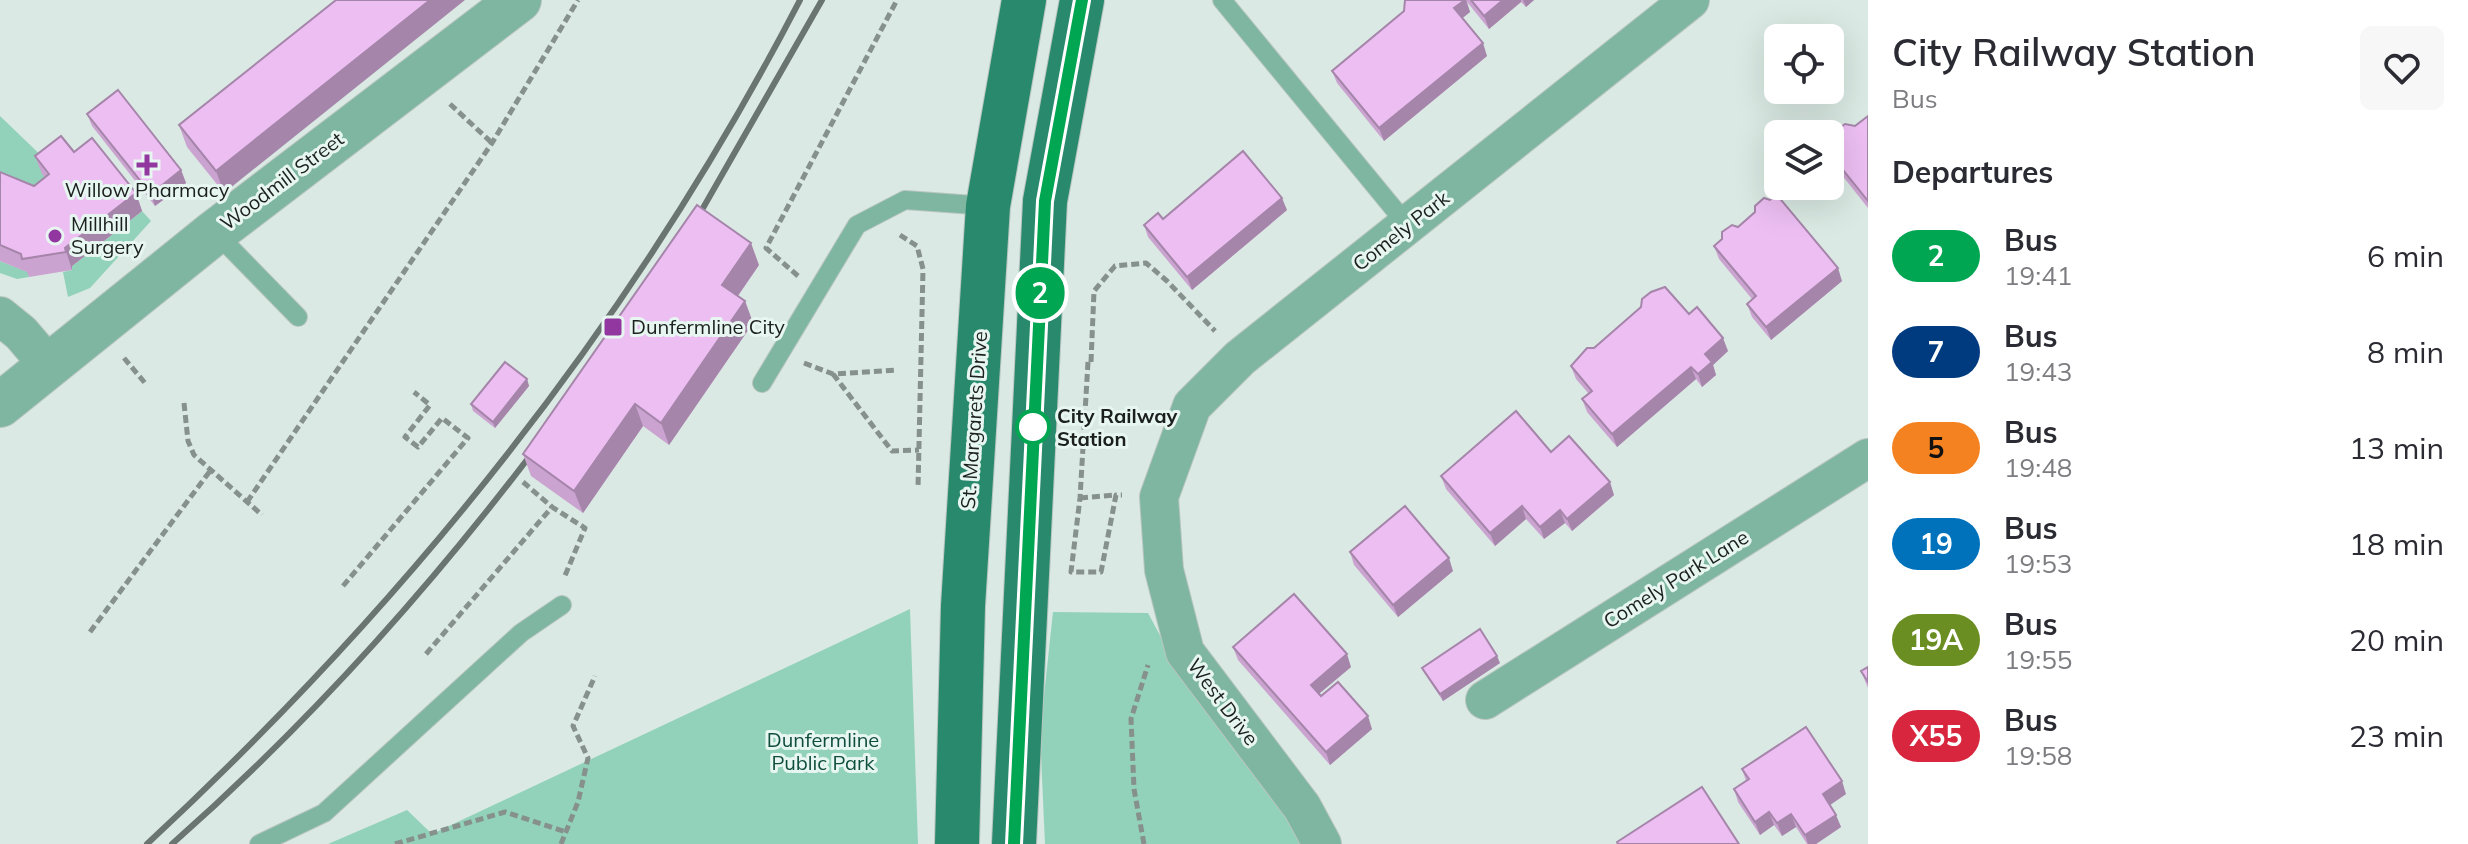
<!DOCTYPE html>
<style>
body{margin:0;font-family:Mulish,sans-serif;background:#f7f7f7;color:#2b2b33;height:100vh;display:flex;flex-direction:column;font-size:30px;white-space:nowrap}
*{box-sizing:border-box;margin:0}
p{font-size:26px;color:#7c7c81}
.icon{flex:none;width:44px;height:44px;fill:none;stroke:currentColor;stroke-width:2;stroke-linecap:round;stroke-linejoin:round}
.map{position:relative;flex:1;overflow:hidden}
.panel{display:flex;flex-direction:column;background:#fff;width:600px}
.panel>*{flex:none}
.badge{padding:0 16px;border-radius:26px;font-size:28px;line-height:52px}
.buttons{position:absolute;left:1764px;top:24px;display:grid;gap:16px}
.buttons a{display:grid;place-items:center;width:80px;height:80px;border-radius:12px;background:#fff;box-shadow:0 8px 32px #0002;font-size:40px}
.map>.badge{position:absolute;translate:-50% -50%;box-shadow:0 0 0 4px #fff}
h2{padding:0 24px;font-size:30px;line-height:72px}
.round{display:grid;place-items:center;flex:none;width:84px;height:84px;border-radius:12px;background:#f7f7f7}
.overview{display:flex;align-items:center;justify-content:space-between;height:136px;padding:0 24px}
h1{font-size:38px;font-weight:600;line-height:60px}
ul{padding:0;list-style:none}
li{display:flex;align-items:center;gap:24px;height:96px;padding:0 24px}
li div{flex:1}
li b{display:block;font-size:30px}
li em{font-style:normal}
li .badge{min-width:88px;font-weight:700;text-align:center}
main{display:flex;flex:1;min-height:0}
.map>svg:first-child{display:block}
.green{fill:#93d2ba}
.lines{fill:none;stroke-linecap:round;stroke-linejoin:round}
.service-casing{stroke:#b8c5c0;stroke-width:20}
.minor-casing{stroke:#b8c5c0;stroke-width:40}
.tertiary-casing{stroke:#b8c5c0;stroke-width:46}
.primary-casing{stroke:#b8c5c0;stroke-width:46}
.path{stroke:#86918d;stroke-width:5;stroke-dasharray:8 4;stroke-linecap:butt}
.service{stroke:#7fb6a1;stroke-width:18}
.minor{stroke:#7fb6a1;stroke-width:38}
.tertiary{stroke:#7fb6a1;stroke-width:44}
.primary{stroke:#29896c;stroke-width:44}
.rail{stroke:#6a7470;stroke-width:6}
.wall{fill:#cba3d0}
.shaded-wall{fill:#a585a9}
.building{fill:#ecbef2;stroke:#a585a9;stroke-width:2}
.line-casing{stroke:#fff;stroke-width:18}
.line{stroke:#00a651;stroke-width:12}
.poi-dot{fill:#9236a0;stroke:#e7f6f0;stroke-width:3}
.stop-dot{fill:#fff;stroke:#00a651;stroke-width:4}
.labels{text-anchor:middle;stroke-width:6;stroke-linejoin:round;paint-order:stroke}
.street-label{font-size:20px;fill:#1b201e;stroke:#e7f6f0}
.poi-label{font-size:20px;fill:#1b201e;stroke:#e7f6f0;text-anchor:start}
.stop-label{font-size:20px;font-weight:bold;fill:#1b201e;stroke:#e7f6f0;text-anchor:start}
.park-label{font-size:20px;fill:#0f4e3c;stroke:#e7f6f0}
</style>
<main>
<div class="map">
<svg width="1868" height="844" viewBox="0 0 1868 844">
<rect width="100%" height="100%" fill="#dae9e3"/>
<g class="green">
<path d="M0,116L52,166L56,192L0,187Z"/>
<path d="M142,211L151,221L90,288L68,297L63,272L72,270V266Z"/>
<path d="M0,261L28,272L29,277L17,279L0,273Z"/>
<path d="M910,609L918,844H328L407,810L432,834Z"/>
<path d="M1053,612L1148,613L1177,667L1291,816L1305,844H1045L1040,733Z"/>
</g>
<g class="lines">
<defs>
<g id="service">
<path d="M1222,0L1408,226"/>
<path d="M215,232L298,317"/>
<path d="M762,383L857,225L905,200L988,206"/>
<path d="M259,844L324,813L521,633L562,605"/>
</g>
<g id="minor">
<path d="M0,316L21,333L50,367"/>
<path d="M1485,700L1868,458"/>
<path d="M1322,844L1302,807L1185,652L1164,570L1159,497L1192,406L1240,358L1690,0"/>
</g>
<path id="tertiary" d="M0,405L215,232L519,0"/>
<g id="primary">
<path d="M957,844L963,606L988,206L1024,0"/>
<path d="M1014,844L1045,201L1082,0"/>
</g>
</defs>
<use href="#service" class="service-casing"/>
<use href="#minor" class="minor-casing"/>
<use href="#tertiary" class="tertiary-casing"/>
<use href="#primary" class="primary-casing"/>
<g class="path">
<path d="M450,104L492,143"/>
<path d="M900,235L917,246L923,269L918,488"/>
<path d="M798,276L766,248L897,0"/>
<path d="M124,358L145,383"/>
<path d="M1088,362L1080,498L1071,572H1101L1116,495H1122"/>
<path d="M1091,362L1094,291L1115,266L1146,263L1167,281L1215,331"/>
<path d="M804,363L833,374L897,370"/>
<path d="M833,374L892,451L919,450"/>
<path d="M184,403L188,441L194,455L262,515"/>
<path d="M523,482L552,507"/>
<path d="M1080,498L1116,495"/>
<path d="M247,502L492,143L578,0"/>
<path d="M343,586L468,438L442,418L418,447L405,437L430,405L414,392"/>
<path d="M90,632L210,471"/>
<path d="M426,654L552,507L585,528L564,578"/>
<path d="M395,844L505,812L566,832"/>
<path d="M561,844L578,802L588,758L573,726L595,676"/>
<path d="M1144,844L1134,789L1131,719L1148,665"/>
</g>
<use href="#service" class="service"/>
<use href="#minor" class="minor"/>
<use href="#tertiary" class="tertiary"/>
<use href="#primary" class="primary"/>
<g class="rail">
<path d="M691,229L822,0"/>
<path d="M147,844C411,599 634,321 800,0"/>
<path d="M172,844C307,725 430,588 539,444"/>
</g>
</g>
<g class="wall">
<path d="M336,0L224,193L187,147L179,125Z"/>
<path d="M1405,0H1534L1526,7L1521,2L1489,29L1467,2L1470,12L1462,18L1487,56L1384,141L1337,83L1332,71L1404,11Z"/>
<path d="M87,114L181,170L186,183L155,206L92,126Z"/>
<path d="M1868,116V208L1830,160V146Z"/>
<path d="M74,152L136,193L142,211L72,266V270L29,277L27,272L0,261V172L34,186L45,177L42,174L35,156Z"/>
<path d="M1287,210L1192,290L1148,237L1144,225L1163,219Z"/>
<path d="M1714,246L1842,281L1771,340L1752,317L1747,304L1752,299L1719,259Z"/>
<path d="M759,265L738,296L745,301L753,323L669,445L643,426L583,513L531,476L523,454Z"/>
<path d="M1689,314L1728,351L1713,365L1716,375L1702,387L1696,379L1617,447L1587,412L1582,399L1589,394L1576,379L1571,366L1594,348Z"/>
<path d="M527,379L529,386L495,428L473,411L471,404Z"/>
<path d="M1551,452L1614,495L1572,531L1565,523L1544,539L1526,519L1495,546L1446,489L1441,476Z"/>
<path d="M1350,552L1453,571L1398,617L1354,565Z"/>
<path d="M1233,647L1351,667L1319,694L1372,729L1330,765L1238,660Z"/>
<path d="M1500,663L1443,701L1425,674L1422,668Z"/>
<path d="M1868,667V688L1861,671Z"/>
<path d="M1742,769L1846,794L1830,805L1841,827L1816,844H1807L1796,827L1782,836L1774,825L1760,835L1738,802L1734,789L1746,781Z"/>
</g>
<g class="shaded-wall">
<path d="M430,0H465L224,193L216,171Z"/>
<path d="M1465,0H1466L1470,12L1459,21L1454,8Z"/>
<path d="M1503,0H1521V2L1489,29L1484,16Z"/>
<path d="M1523,0H1534L1526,7Z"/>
<path d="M1483,43L1487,56L1384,141L1379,128Z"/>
<path d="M181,170L186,183L155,206L151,194Z"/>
<path d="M136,193L142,211L72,266V270L65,248Z"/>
<path d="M1282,198L1287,210L1192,290L1187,277Z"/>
<path d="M751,243L759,265L730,307L722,285Z"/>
<path d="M1838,268L1842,281L1771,340L1766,327Z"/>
<path d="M745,301L753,323L669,445L661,423Z"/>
<path d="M1723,338L1728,351L1713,365L1716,375L1702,387L1698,374L1705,354Z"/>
<path d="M1691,367L1696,379L1617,447L1612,434Z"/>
<path d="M527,379L529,386L495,428L493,422Z"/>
<path d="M635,404L643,426L583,513L574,491Z"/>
<path d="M1610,482L1614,495L1572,531L1567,519Z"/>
<path d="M1522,506L1526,519L1495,546L1490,533Z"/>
<path d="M1560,510L1565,523L1544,539L1540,527Z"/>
<path d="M1449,558L1453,571L1398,617L1393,605Z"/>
<path d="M1347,654L1351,667L1315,697L1311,685Z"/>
<path d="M1497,656L1500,663L1443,701L1440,694Z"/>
<path d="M1368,716L1372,729L1330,765L1326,752Z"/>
<path d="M1842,781L1846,794L1827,807L1823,794Z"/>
<path d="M1769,812L1774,825L1760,835L1755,822Z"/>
<path d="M1791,814L1796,827L1782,836L1777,823Z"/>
<path d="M1836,815L1841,827L1816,844H1808L1805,835Z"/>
</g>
<g class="building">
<path d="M336,0H430L216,171L179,125Z"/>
<path d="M1405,0H1465L1454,8L1483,43L1379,128L1332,71L1404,11Z"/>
<path d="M1471,0H1503L1484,16Z"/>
<path d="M118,90L181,170L151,194L87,114Z"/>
<path d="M1868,116V201L1830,154V146L1835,142L1834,132L1845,124L1855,126Z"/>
<path d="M61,136L74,152L92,138L136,193L65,248L66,252L22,259L21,254L0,245V172L34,186L49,174L35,156Z"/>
<path d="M1243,151L1282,198L1187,277L1144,225L1158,213L1163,219Z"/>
<path d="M1777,195L1838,268L1766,327L1747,304L1756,296L1714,246L1722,239V232L1732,225L1738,227L1755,212V206L1764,198L1770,200Z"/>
<path d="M697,205L751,243L722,285L745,301L661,423L635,404L574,491L523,454Z"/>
<path d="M1665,287L1689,314L1697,307L1723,338L1705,354L1712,362L1698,374L1691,367L1612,434L1582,399L1592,391L1571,366L1587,348H1594L1641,307L1642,299L1651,292Z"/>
<path d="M505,362L527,379L493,422L471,404Z"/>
<path d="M1516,411L1551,452L1569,436L1610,482L1567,519L1560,510L1540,527L1522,506L1490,533L1441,476Z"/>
<path d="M1405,506L1449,558L1393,605L1350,552Z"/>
<path d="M1294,594L1347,654L1311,685L1321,696L1338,682L1368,716L1326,752L1233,647Z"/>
<path d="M1480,629L1497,656L1440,694L1422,668Z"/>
<path d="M1868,667V682L1861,671Z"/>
<path d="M1806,727L1842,781L1823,794L1836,815L1805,835L1791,814L1777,823L1769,812L1755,822L1734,789L1749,779L1742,769Z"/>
<path d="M1702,787L1739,844H1618L1617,842Z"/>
</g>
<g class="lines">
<defs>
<path id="line" d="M1014,844L1045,201L1082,0"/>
</defs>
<use href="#line" class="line-casing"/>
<use href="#line" class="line"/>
</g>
<g class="poi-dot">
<path d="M143 153h8v8h8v8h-8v8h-8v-8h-8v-8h8z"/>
<circle cx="55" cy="236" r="8"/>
<rect x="603" y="317" width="20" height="20" rx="4"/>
</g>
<circle class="stop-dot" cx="1033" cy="427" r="16"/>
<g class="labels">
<g class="street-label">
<text transform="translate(282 181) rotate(-37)" y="7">Woodmill Street</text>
<text transform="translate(1401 231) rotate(-38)" y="7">Comely Park</text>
<text transform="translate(974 420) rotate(-86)" y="7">St. Margarets Drive</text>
<text transform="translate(1676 579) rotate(-32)" y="7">Comely Park Lane</text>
<text transform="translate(1223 702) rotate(53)" y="7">West Drive</text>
</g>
<g class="poi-label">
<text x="147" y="197" text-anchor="middle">Willow Pharmacy</text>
<text x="71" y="231">Millhill<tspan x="71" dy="23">Surgery</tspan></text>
<text x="631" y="334">Dunfermline City</text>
</g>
<g class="stop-label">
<text x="1057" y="423">City Railway<tspan x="1057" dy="23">Station</tspan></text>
</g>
<g class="park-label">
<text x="823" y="747">Dunfermline<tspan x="823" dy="23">Public Park</tspan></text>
</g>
</g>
</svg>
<div class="buttons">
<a><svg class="icon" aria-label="locate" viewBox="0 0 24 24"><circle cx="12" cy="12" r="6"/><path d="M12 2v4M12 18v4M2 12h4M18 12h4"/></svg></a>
<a><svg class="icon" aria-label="layers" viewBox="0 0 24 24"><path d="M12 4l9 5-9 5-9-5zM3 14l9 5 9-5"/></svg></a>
</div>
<b class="badge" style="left:1040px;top:293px;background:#00a651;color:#fff">2</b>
</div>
<section class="panel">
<div class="overview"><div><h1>City Railway Station</h1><p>Bus</p></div><a class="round"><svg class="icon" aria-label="heart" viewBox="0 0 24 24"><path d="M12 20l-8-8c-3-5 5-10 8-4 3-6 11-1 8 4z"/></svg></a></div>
<h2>Departures</h2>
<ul>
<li><span class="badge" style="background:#00a651;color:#fff">2</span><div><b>Bus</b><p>19:41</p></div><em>6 min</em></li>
<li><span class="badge" style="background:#003b80;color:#fff">7</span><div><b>Bus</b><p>19:43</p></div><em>8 min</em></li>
<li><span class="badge" style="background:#f58220;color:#111">5</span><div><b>Bus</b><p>19:48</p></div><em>13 min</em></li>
<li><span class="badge" style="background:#0072bc;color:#fff">19</span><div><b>Bus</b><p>19:53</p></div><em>18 min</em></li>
<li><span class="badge" style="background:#6b8e23;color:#fff">19A</span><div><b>Bus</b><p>19:55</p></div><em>20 min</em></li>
<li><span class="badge" style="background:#d7263d;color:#fff">X55</span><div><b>Bus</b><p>19:58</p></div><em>23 min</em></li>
</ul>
</section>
</main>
